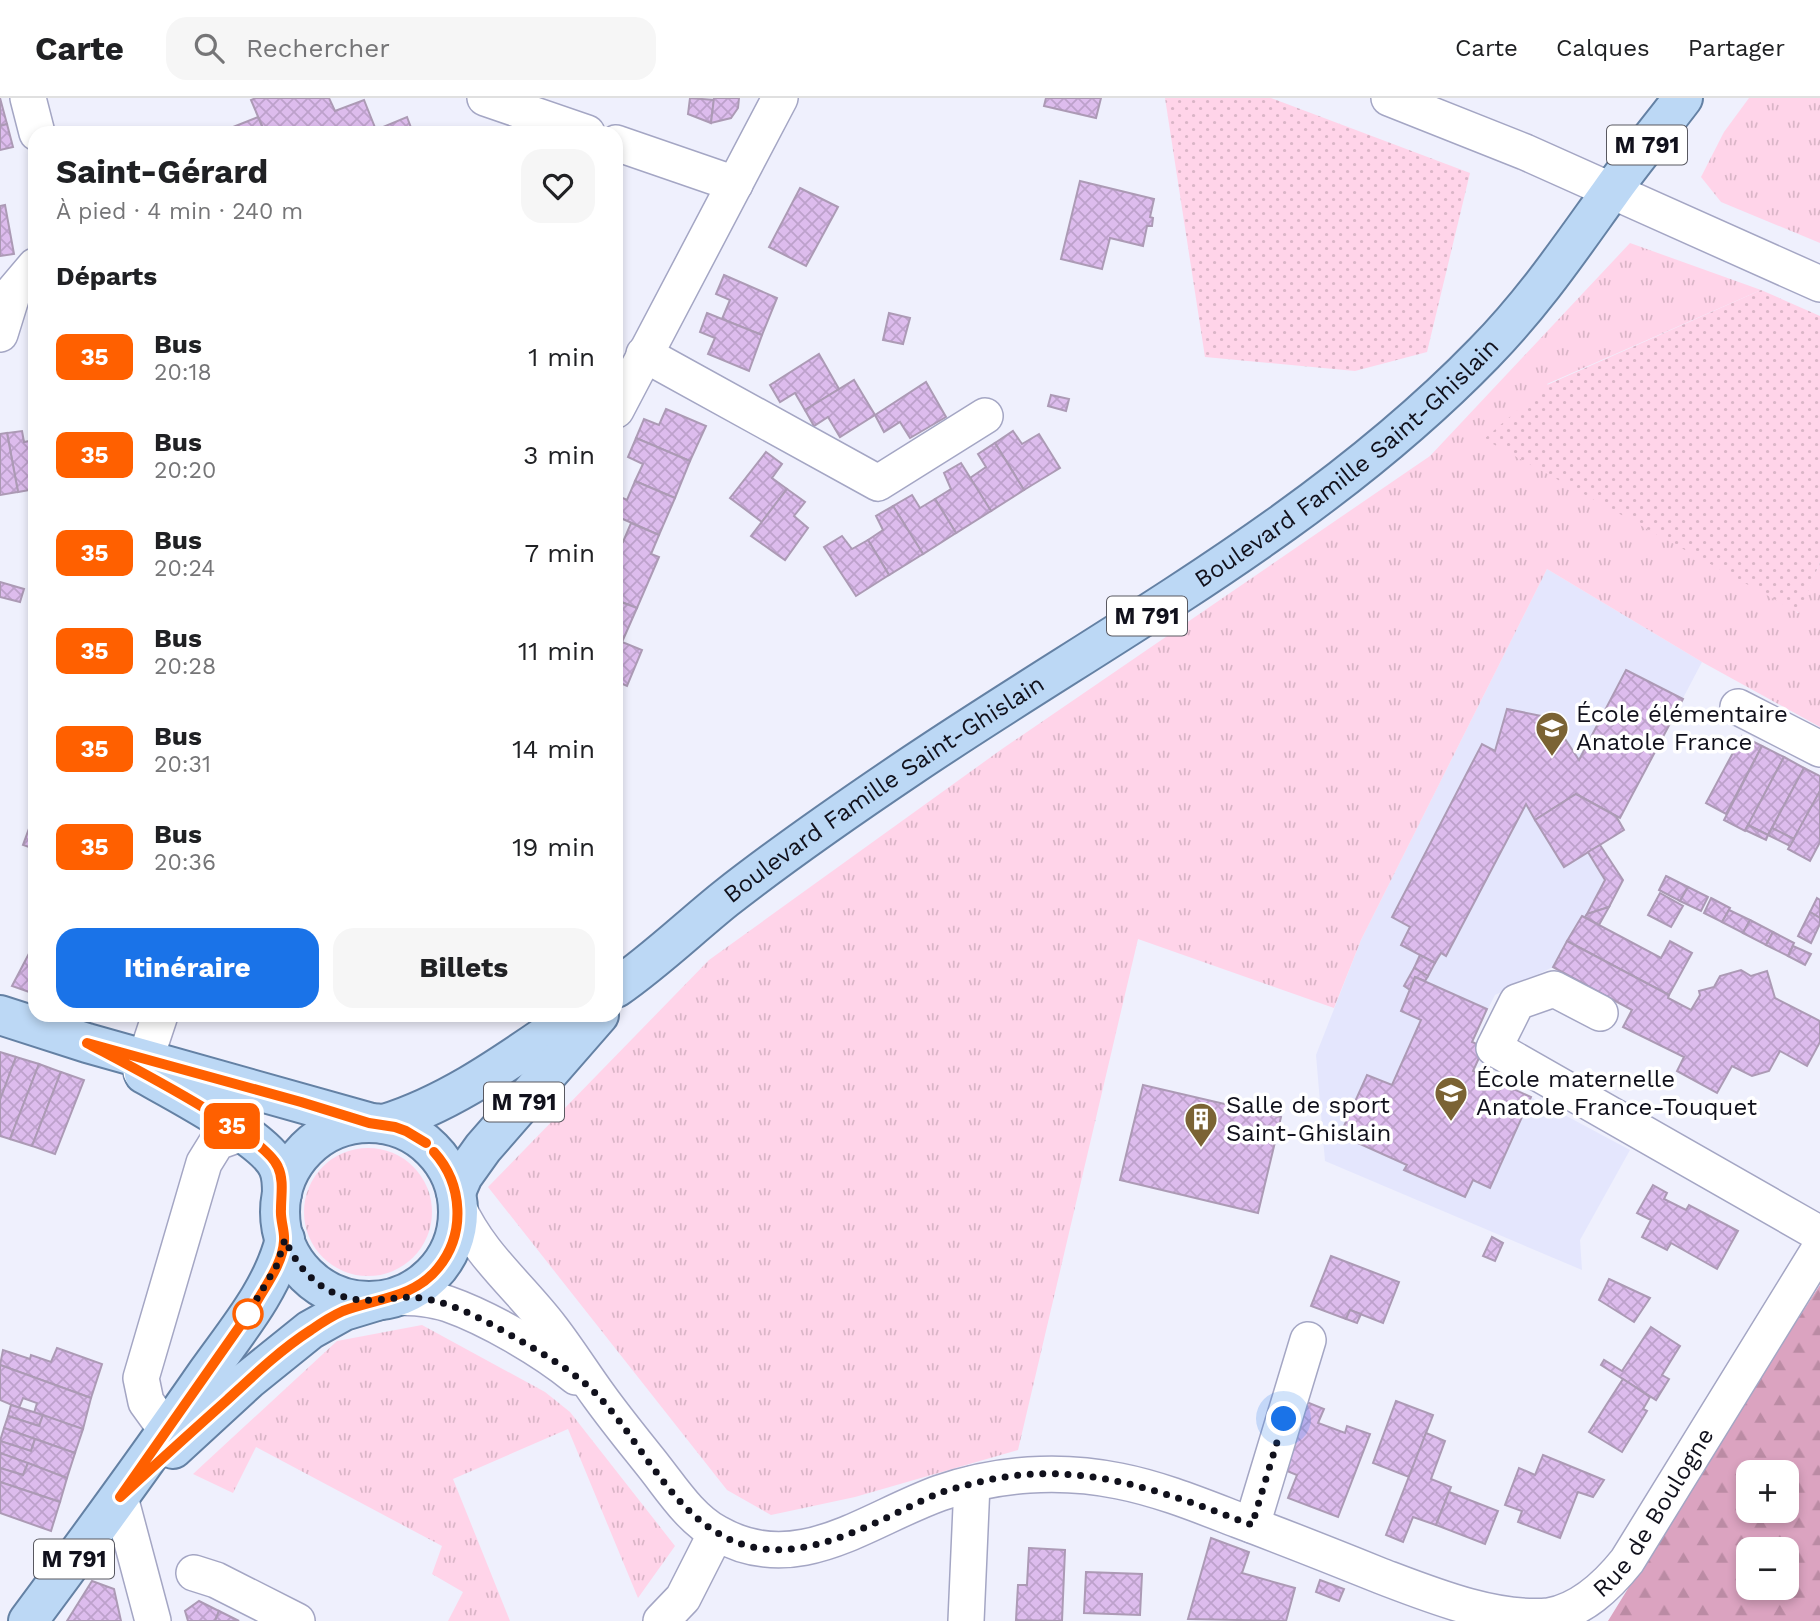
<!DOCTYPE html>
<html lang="fr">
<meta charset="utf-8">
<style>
body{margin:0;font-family:"Work Sans",sans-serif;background:#f6f6f6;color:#202124;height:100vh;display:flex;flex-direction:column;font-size:26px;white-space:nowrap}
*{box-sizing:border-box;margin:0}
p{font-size:23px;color:#757577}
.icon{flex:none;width:38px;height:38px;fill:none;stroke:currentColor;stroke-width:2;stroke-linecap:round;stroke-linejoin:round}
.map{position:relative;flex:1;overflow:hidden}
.drawer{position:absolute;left:28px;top:28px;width:595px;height:896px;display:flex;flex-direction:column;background:#fff;border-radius:21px;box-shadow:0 4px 10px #0003}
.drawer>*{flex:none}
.badge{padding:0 14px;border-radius:10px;font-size:24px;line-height:46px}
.controls{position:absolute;left:1736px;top:1362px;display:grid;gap:14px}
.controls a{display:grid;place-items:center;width:63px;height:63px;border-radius:14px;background:#fff;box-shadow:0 4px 10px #0003;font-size:35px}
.you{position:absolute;width:35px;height:35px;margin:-18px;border:5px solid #fff;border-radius:50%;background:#1a73e8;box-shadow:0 0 0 10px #1a73e833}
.map>.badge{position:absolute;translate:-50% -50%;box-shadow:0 0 0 4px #fff}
h2{padding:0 28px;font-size:26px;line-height:63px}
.round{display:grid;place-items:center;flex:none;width:74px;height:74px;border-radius:21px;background:#f6f6f6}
.summary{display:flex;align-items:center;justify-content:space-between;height:119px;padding:0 28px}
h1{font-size:33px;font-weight:700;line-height:52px}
.cta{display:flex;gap:14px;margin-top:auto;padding:14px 28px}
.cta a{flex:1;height:80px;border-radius:21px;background:#1a73e8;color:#fff;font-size:28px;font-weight:700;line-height:80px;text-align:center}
.cta a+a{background:#f6f6f6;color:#202124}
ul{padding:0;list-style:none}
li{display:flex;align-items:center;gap:21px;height:98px;padding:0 28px}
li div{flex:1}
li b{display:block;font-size:26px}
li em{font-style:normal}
li .badge{min-width:77px;font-weight:700;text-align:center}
header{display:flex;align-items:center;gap:42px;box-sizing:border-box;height:98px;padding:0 35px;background:#fff;border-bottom:2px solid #e0e0e0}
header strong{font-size:33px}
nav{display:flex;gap:38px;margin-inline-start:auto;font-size:24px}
.search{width:490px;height:63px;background:#f6f6f6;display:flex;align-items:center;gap:18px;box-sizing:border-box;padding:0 24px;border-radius:21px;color:#757577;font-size:26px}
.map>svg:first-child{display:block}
.built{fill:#e4e6fd}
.grass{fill:url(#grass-tufts)}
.forest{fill:url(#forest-firs);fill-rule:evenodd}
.garden{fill:url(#garden-dots)}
.building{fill:url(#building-cross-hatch);stroke:#ac9ab5;stroke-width:2}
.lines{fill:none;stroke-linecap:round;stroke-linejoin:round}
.minor-casing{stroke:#a4a6c4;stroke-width:38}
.major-casing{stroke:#6481a4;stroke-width:42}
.minor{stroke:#fff;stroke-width:35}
.major{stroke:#bcd8f5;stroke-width:38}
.line-casing{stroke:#fff;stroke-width:16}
.line{stroke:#ff6000;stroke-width:10}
.walk{stroke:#11111c;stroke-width:7;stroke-dasharray:0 12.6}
.stop-dot{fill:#fff;stroke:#ff6000;stroke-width:3.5}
.labels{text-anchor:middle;stroke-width:7;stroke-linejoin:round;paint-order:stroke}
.shield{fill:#fff;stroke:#585860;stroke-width:2}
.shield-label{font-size:23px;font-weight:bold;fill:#11111c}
.street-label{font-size:24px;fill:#11111c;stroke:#fff}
.poi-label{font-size:24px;fill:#11111c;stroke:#fff;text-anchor:start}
</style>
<header>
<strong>Carte</strong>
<div class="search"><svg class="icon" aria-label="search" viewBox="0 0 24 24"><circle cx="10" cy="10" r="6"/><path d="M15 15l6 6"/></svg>Rechercher</div>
<nav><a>Carte</a><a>Calques</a><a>Partager</a></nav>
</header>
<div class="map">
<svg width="1820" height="1523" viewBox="0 0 1820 1523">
<defs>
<pattern id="grass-tufts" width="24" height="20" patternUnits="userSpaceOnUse" patternTransform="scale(1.75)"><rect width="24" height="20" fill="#ffd4e9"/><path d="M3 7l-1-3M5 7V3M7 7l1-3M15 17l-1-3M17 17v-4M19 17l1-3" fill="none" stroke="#dab5c7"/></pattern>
<pattern id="forest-firs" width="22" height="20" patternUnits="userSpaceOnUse" patternTransform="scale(1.75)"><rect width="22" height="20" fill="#dba3c0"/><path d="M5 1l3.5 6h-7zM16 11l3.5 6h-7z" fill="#bb8ba4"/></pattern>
<pattern id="garden-dots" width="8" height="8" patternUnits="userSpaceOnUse" patternTransform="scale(1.75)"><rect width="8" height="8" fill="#ffd4e9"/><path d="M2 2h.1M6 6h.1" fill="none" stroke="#dab5c7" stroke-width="1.8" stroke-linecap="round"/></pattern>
<pattern id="building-cross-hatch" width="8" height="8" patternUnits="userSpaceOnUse" patternTransform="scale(1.75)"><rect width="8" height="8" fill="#ddbced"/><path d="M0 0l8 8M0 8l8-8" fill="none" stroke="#bda1cb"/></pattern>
</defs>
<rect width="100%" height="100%" fill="#eff0fd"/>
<path class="built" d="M1547,471L1702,564L1620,720L1617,719L1624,732L1588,754L1605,782L1585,819L1582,818L1553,869L1495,897L1472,943L1484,949L1473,973L1531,999L1630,1052L1580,1142L1582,1172L1325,1063L1316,957L1361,842Z"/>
<g class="grass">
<path d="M1749,0H1820V145L1721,104L1701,79L1724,34Z"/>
<path d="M1630,145L1761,192L1547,286L1798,515L1820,464V629L1702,564L1547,471L1361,842L1334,910L1138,841L1018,1352L855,1399L771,1417L727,1392L488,1089L709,862L1002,651L1430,358Z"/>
<circle cx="368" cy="1114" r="64"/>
<path d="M422,1227L545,1294L570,1314L675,1448L638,1500L568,1331L453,1381L510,1523H448L463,1494L432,1476L442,1448L256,1349L233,1395L193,1376L337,1243Z"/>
</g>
<path class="forest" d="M1820,1187V1523H1608L1722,1338ZM1748,1374H1787V1412H1748ZM1748,1451H1787V1489H1748Z"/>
<g class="garden">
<path d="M1165,0H1271L1470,75L1427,254L1355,273L1205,259Z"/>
<path d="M1761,192L1820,218V464L1799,515L1484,341L1547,287Z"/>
</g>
<g class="building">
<path d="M0,0L7,26L0,28Z"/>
<path d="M256,0H329L335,13L364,2L376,32L407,19L413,35H265L251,2Z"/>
<path d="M690,0L714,2L711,25L688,16Z"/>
<path d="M714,0H739L738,10L731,20L711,25Z"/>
<path d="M1046,0H1101L1096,20L1044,8Z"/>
<path d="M258,19L265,35H218Z"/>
<path d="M7,26L13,49L0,52V28Z"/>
<path d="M1080,83L1154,101L1150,119L1153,120L1152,128H1147L1143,148L1110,140L1102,171L1061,161Z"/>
<path d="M800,90L838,109L806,168L769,149Z"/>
<path d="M5,107L14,156L0,158V108Z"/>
<path d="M724,177L777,200L762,237L722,221L730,202L716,196Z"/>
<path d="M707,215L762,237L749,273L708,256L715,240L700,234Z"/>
<path d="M889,215L910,220L903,246L883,242Z"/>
<path d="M819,256L839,291L805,312L795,295L780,304L770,287Z"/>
<path d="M854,282L875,317L840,339L828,319L814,328L805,312Z"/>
<path d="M926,284L946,319L910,340L900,324L884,334L875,317Z"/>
<path d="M1051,297L1069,301L1066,313L1048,308Z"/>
<path d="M666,311L706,328L690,363L636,340L644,321L659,327Z"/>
<path d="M22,333L24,344L35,342V391L18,394L7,335Z"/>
<path d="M1013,333L1022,346L1039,336L1060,370L1024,392L995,345Z"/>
<path d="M7,335L18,394L0,397V336Z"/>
<path d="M636,340L690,363L675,400L635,383L643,366L628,359Z"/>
<path d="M995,345L1024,392L991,413L970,380L986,369L978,356Z"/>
<path d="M766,354L782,366L772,380L787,391L762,424L730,400Z"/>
<path d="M961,365L991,413L956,435L935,401L951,391L944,375Z"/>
<path d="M635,383L675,400L659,437L616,418V397L627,402Z"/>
<path d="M787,391L805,404L794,418L808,430L785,462L751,438Z"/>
<path d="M912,397L920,410L935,401L956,435L923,456L893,408Z"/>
<path d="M893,408L923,456L889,477L868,442L883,432L876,418Z"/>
<path d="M631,425L659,437L651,456L659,459L637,510L616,502V442L623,444Z"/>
<path d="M842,438L852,451L868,442L889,477L856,498L824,449Z"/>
<path d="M0,484L24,491L20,504L0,499Z"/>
<path d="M616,502L637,510L622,544L642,552L627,588L616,583Z"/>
<path d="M1626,572L1683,601L1620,720L1576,696L1535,722L1526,706L1446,858L1441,855L1435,865L1401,847L1410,829L1392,819L1482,646L1495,653L1507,611L1551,620L1579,662Z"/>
<path d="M1742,638L1762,648L1726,716L1706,705Z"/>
<path d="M1762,648L1784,659L1745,733L1724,722Z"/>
<path d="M1784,659L1804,670L1768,737L1748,727Z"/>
<path d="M1804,670L1820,678V693L1794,741L1772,730Z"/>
<path d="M1820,693V744L1810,763L1788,751Z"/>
<path d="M1576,696L1616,718L1624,732L1564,769L1535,722Z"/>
<path d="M35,714V751L23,747Z"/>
<path d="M1748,727L1768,737L1766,742L1745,732Z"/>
<path d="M1772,730L1794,741L1790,748L1768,737Z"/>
<path d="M1600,747L1623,782L1609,809L1587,816L1605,782L1588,754Z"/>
<path d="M1666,778L1688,789L1680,803L1659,792Z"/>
<path d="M1688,789L1708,799L1701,813L1680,803Z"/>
<path d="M1660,795L1683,808L1671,829L1648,817Z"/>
<path d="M1711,800L1730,810L1722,824L1704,815Z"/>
<path d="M1817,800L1820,802V820L1810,814Z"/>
<path d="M1609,809L1599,827L1585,819L1587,816Z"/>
<path d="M1729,812L1750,822L1743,835L1722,824Z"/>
<path d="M1810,814L1820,820V826L1811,845L1798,838Z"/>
<path d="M1582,818L1661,860L1670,843L1692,855L1669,897L1567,843Z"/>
<path d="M1750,822L1773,834L1766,847L1743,835Z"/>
<path d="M1773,834L1794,845L1788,858L1766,847Z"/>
<path d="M1567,843L1669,897L1668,900L1691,912L1700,897L1699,893L1714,889L1720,878L1741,872L1751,878L1767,873L1775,900L1820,923V944L1807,968L1780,953L1769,973L1752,978L1732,968L1717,995L1677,973L1684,959L1623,929L1632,912L1553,869Z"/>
<path d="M35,844V896L12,888Z"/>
<path d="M1793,848L1811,856L1805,867L1788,858Z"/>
<path d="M1420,857L1435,865L1428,878L1414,870Z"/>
<path d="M1414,870L1428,878L1425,883L1415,879L1410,892L1404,888Z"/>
<path d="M1415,879L1487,911L1472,944L1484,949L1473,973L1531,999L1490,1090L1473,1082L1465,1099L1404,1072L1407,1067L1340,1037L1367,977L1392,987L1421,922L1401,913Z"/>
<path d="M0,954L16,959L0,1002Z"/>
<path d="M16,959L39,966L10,1041L0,1038V1002Z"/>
<path d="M39,966L61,974L32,1048L10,1041Z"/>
<path d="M61,974L84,982L55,1056L32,1048Z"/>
<path d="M1143,987L1281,1019L1258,1115L1120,1082Z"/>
<path d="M1653,1087L1667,1095L1664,1101L1686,1112L1689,1107L1738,1133L1717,1171L1671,1145L1667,1152L1642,1139L1651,1122L1637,1115Z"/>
<path d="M1492,1139L1503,1145L1495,1163L1483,1158Z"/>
<path d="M1331,1158L1399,1184L1383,1225L1350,1212L1346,1221L1311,1208Z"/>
<path d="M1609,1181L1650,1200L1634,1224L1599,1202Z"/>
<path d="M1350,1212L1361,1216L1357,1225L1346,1221Z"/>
<path d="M1651,1229L1680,1248L1662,1277L1669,1281L1656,1302L1601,1267L1604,1262L1622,1273Z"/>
<path d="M57,1250L102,1266L91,1300L0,1267L3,1252L30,1261L31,1257L51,1264Z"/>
<path d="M0,1267L91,1300L83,1331L34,1315L37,1305L23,1300L19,1310L0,1302Z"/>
<path d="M1623,1281L1650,1299L1643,1311L1647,1313L1622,1354L1589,1334Z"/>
<path d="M1304,1303L1324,1311L1318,1325L1345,1335L1347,1328L1370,1336L1338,1419L1288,1400L1297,1377L1282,1371Z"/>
<path d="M1396,1303L1433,1317L1409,1379L1373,1365Z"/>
<path d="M11,1307L43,1317L39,1328L8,1318Z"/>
<path d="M43,1317L83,1331L75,1355L4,1330L8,1318L39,1328Z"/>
<path d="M4,1330L35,1341L31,1353L0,1343Z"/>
<path d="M1426,1335L1445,1343L1431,1381L1451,1389L1436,1427L1413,1419L1403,1444L1386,1437Z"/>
<path d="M35,1341L75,1355L67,1380L0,1355V1343L31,1353Z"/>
<path d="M0,1355L28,1365L23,1377L0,1370Z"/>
<path d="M1543,1357L1604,1382L1593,1399L1578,1394L1560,1440L1518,1424L1522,1413L1505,1407L1519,1370L1535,1377Z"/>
<path d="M28,1365L67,1380L60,1404L0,1384V1370L23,1377Z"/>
<path d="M0,1384L60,1404L51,1433L0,1415Z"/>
<path d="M1449,1394L1498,1413L1485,1446L1436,1427Z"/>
<path d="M1211,1440L1249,1454L1242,1475L1295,1490L1286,1523L1188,1521Z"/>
<path d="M1029,1450L1065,1452L1062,1523L1016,1522L1018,1487H1027Z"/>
<path d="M1086,1474L1142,1476L1140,1517L1084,1515Z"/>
<path d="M1320,1482L1344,1491L1339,1503L1316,1494Z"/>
<path d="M92,1483L114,1491L121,1523H67Z"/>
<path d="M199,1503L219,1513L215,1523H188L185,1513Z"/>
<path d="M219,1513L239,1523H215Z"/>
</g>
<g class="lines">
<defs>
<g id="minor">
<path d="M28,0L37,35"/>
<path d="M485,0L587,35"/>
<path d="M1389,0L1525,54L1820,186"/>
<path d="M616,45L735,86"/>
<path d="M0,236L13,194L35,168"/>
<path d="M644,256L878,385L985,318"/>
<path d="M616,312L780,0"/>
<path d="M1738,609L1820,651"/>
<path d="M1600,915L1554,891L1517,904L1494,950L1820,1136"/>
<path d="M141,974L160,917"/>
<path id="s1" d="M458,1109C480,1158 519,1188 551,1230C568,1252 583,1276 599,1298C617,1323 636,1346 655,1370C673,1393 691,1421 717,1435C797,1481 867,1421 940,1395C997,1375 1060,1371 1119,1383C1160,1391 1199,1407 1238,1422C1286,1440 1334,1459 1381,1478C1431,1497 1495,1523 1549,1518C1582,1512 1607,1488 1627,1463L1820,1150"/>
<path d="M393,1199C412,1199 430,1200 448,1206C488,1220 543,1252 576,1279"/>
<path d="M167,1333L146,1304L141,1280L204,1065L217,1044L242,1035"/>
<path d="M120,1399L153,1523"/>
<path d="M1252,1427L1308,1242"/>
<path d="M194,1475L216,1482L297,1523"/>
<path d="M661,1523L683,1500L716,1435"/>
<path d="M966,1523L972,1386"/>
</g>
<g id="major">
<path id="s2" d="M616,890C655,863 689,830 725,801C786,753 850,709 914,666C1109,535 1319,425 1484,255C1534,204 1569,152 1610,95C1633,62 1659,32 1683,0"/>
<path d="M0,917L87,945L368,1024"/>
<path d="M144,976C174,993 265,1040 278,1069C282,1077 282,1087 282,1096"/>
<circle cx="369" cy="1114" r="89"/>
<path d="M384,1026C455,1004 515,958 576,917"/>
<path d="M456,1094L463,1078L483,1050L599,917"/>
<path d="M173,1351L248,1282L310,1232L344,1213L377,1203"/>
<path d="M28,1523C89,1441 149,1359 207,1275C236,1234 273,1191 285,1141"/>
</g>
</defs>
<use href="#minor" class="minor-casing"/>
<use href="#major" class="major-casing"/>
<use href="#minor" class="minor"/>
<use href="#major" class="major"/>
</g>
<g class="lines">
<defs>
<path id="line" d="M426,1045L406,1033L395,1029L369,1025L301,1004L87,945C124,965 264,1036 278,1069C284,1082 281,1097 281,1111C280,1122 285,1133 284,1143C283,1165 266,1187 256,1205L120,1399C155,1367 190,1335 226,1303C253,1278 280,1252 311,1232C321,1225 332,1218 343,1213C377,1200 414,1200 438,1170C466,1136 463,1086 434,1054"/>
</defs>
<use href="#line" class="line-casing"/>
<use href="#line" class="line"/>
<path class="walk" d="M248,1216L246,1219L277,1167L285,1141C301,1179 332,1205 375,1202C393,1201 409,1197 427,1201C465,1209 500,1231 533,1250C557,1264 582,1280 601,1301C646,1350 678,1429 748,1448C811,1465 882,1420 939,1395C963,1388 987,1381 1012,1378C1097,1367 1175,1398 1252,1427L1284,1321"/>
</g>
<defs>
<symbol id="school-pin" viewBox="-11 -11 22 30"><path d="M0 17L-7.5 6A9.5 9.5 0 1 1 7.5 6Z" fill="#7b6334" stroke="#fff"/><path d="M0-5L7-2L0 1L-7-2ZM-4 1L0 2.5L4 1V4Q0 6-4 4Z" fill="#fff"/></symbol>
<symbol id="building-pin" viewBox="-11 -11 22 30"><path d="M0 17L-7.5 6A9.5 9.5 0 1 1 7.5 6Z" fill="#7b6334" stroke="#fff"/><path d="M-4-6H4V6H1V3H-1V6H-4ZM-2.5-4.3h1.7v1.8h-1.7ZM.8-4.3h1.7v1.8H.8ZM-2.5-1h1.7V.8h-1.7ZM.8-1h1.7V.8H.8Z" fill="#fff"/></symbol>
</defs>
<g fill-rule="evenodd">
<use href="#school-pin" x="1533" y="611" width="38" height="52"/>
<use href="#school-pin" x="1432" y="976" width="38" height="52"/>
<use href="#building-pin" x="1182" y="1002" width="38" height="52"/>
</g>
<circle class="stop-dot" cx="248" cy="1216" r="14"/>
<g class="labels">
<g class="shield">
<rect x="1607" y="27.5" width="80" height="39" rx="5"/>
<rect x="1107" y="498.5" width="80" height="39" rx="5"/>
<rect x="484" y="984.5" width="80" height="39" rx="5"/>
<rect x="34" y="1441.5" width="80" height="39" rx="5"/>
</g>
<g class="shield-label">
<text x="1647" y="55">M 791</text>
<text x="1147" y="526">M 791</text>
<text x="524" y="1012">M 791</text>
<text x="74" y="1469">M 791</text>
</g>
<g class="street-label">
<text dy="8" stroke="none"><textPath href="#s2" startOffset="901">Boulevard Famille Saint-Ghislain</textPath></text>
<text dy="8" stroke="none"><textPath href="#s2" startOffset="334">Boulevard Famille Saint-Ghislain</textPath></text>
<text dy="8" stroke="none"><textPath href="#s1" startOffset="1442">Rue de Boulogne</textPath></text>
</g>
<g class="poi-label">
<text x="1576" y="624">École élémentaire<tspan x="1576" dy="28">Anatole France</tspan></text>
<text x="1476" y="989">École maternelle<tspan x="1476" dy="28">Anatole France-Touquet</tspan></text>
<text x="1226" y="1015">Salle de sport<tspan x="1226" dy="28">Saint-Ghislain</tspan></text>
</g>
</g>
</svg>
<div class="controls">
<a>+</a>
<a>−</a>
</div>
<div class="you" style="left:1284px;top:1321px"></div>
<b class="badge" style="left:232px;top:1028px;background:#ff6000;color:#fff">35</b>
<section class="drawer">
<div class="summary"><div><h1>Saint-Gérard</h1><p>À pied · 4 min · 240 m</p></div><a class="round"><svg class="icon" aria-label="heart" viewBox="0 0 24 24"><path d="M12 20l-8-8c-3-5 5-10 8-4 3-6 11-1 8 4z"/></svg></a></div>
<h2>Départs</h2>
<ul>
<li><span class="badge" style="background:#ff6000;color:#fff">35</span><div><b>Bus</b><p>20:18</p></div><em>1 min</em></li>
<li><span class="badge" style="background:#ff6000;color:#fff">35</span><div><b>Bus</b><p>20:20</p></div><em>3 min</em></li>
<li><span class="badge" style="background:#ff6000;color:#fff">35</span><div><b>Bus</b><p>20:24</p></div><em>7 min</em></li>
<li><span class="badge" style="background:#ff6000;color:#fff">35</span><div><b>Bus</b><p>20:28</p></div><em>11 min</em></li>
<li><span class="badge" style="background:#ff6000;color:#fff">35</span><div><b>Bus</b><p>20:31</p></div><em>14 min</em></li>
<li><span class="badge" style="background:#ff6000;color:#fff">35</span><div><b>Bus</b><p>20:36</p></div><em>19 min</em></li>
</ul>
<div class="cta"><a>Itinéraire</a><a>Billets</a></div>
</section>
</div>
